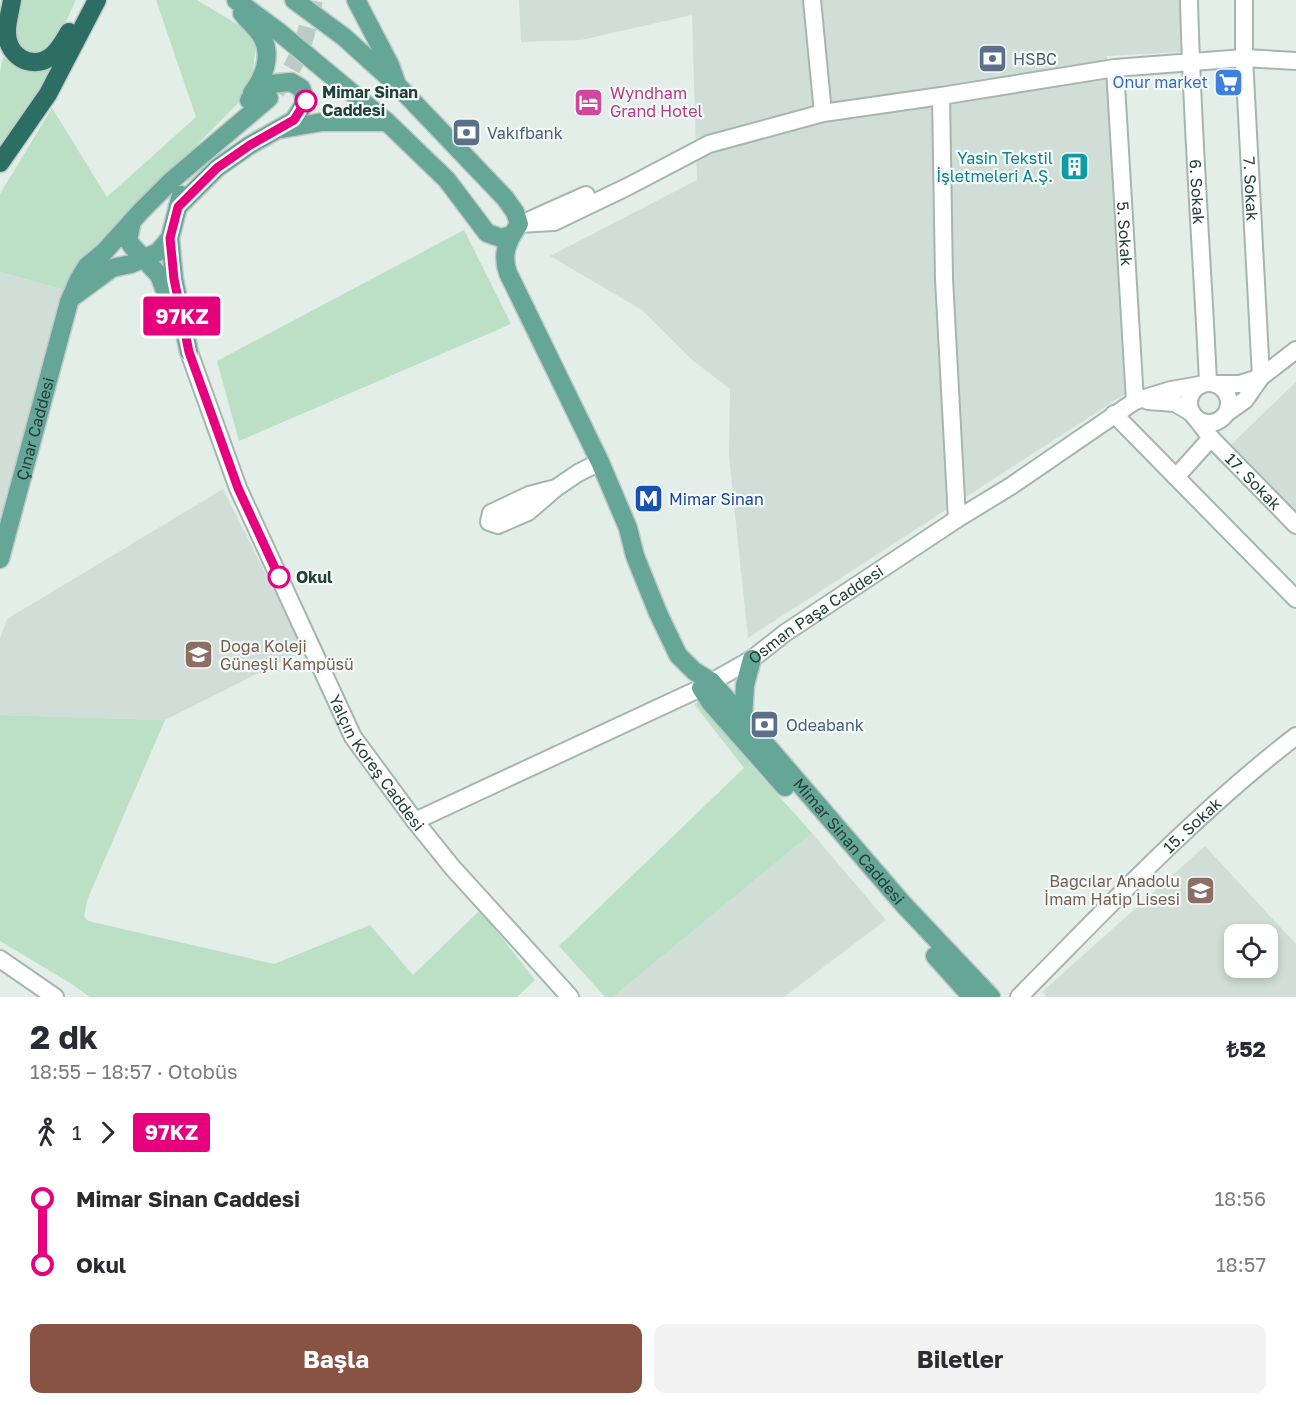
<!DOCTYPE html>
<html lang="tr">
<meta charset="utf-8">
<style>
body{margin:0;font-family:"Golos Text",sans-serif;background:#f2f2f3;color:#2b2b33;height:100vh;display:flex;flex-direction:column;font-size:22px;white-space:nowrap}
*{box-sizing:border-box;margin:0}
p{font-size:20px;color:#7c7c81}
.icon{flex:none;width:33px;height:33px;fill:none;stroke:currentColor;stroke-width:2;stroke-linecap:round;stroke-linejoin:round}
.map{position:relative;height:997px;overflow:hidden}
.sheet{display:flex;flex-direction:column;background:#fff;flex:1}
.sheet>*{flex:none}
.badge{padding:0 12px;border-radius:4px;font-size:21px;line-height:39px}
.fabs{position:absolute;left:1224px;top:924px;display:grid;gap:12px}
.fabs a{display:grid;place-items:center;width:54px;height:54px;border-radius:12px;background:#fff;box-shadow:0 3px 9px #0003;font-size:30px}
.map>.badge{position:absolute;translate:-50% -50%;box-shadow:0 0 0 3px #fff}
.legs{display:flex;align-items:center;gap:9px;height:66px;padding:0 30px;font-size:20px}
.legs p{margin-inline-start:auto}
.head{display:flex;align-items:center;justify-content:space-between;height:102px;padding:0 30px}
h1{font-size:33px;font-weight:700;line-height:45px}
.button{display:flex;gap:12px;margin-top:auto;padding:12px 30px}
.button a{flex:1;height:69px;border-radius:12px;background:#885343;color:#fff;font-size:24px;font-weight:700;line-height:69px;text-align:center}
.button a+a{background:#f2f2f3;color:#2b2b33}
ul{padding:0 30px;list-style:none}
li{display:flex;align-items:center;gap:21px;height:66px;font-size:22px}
li i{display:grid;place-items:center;width:9px;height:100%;margin:0 8px;background:currentColor}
li i::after{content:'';width:15px;height:15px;margin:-8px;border:4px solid;border-radius:50%;background:#fff}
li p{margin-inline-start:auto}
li:first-child i{background:linear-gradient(#0000 50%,currentColor 0)}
li:last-child i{background:linear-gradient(currentColor 50%,#0000 0)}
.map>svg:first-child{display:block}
.built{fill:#d1ded8;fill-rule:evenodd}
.green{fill:#bbe0c6}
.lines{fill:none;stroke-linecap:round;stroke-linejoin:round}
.major-tunnel{stroke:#bccbc6;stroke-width:18;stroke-dasharray:18 9;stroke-linecap:butt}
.minor-casing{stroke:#a5b6b1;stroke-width:20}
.major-casing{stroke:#c1cac8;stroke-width:21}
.highway-casing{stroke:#c1cac8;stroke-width:21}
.minor{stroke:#fff;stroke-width:16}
.major{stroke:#65a697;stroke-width:18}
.highway{stroke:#2c6e63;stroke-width:18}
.line-1-casing{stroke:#fff;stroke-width:14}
.line-1{stroke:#e6007e;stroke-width:9}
.stop-1-dot{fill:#fff;stroke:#e6007e;stroke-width:3}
.labels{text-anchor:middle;stroke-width:4.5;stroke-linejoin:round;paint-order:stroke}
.service-label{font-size:16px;fill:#4e5e75;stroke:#f4faf7;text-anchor:start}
.shop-label{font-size:16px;fill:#366cbe;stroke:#f4faf7;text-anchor:end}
.stop-label{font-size:16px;font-weight:bold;fill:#224039;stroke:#f4faf7;text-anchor:start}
.hotel-label{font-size:16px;fill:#b23c85;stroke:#f4faf7;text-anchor:start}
.culture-label{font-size:16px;fill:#0d838f;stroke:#f4faf7;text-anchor:end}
.street-label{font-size:16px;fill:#224039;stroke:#f4faf7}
.transit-label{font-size:16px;fill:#164399;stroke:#f4faf7;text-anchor:start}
.education-label{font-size:16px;fill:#785e54;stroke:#f4faf7;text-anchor:start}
</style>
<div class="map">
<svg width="1296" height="997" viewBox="0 0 1296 997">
<rect width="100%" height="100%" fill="#e3eee9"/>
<g class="built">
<path d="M519,0H1186L1181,52L1107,56L1125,394L748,638L729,457L730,389L691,359L642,310L550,256L697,180L692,15L581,40L521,42Z"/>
<path d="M0,272L65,290L0,536Z"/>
<path d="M1296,382V532L1216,459Z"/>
<path d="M223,489L304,650L165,720L0,715V639L7,619Z"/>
<path d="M812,833L886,920L784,997H613Z"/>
<path d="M1205,846L1296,944V997H1047L1042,992ZM1234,934H1268V968H1234Z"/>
</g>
<g class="green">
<path d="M21,0H76C69,14 62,34 50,45C46,49 39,52 33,52C7,49 17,16 21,0Z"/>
<path d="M156,0H197L245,29L256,47L250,91L83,261L65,290L0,272V194L52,108L107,197L196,117Z"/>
<path d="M3,57C24,71 37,78 59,62L0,153V72Z"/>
<path d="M464,230L511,324L239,441L217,361Z"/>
<path d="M701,701L752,766L812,833L613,997H605L559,946L744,768L694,704Z"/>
<path d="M0,715L165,720L88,898L84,916L88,921L274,964L370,925L413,975L480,910L535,980L517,997H90L70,983L0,941Z"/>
</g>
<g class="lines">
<path class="major-tunnel" d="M276,91C299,64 307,34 314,0"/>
<defs>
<g id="minor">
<path d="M812,0L823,113"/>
<path id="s1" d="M1189,0C1192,128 1202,255 1208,382"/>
<path id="s2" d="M1244,0V58L1261,377"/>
<path id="s3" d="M1115,68L1135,401"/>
<path d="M530,220L586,195"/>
<path d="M519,224L554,222L627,187L709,144L823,113L941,96"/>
<path id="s4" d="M189,352L238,488L353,737L415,821L452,867L570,997"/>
<circle cx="1209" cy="403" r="20"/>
<path d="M1217,384H1240L1261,377"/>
<path d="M1148,401L1175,403L1192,413"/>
<path d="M1228,412L1245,400L1261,377L1296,350"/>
<path d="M1114,414L1296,599"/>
<path id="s5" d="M1195,417L1211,438L1296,525"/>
<path d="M1176,477L1211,438"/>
<path d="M556,488L528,512L498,525L489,522L491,513L529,495L556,488L578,473L600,462"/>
<path d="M957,519L944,279L941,96L1115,68L1244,58L1296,61"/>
<path id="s6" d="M415,821L701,688L752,659L785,633L957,519L1011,486L1135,401L1171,390L1200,385"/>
<path d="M0,959L55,997"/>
<path id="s7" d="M1019,997C1108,907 1195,814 1296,736"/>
</g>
<g id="major">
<path d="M236,0L279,32L387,122L447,180L487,233L501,238L512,235L519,224L515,212L505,198L398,86L344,37L294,0"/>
<path d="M356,0L390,65L396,82"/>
<path d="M242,13C248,21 259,30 263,39C272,57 263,79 252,93"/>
<path d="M282,129L322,122H387"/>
<path d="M181,195L170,238L174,279L189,352"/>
<path d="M178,207L217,168L250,145L294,120L306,101L301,88L291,82L270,84L249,100"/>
<path d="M132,221L128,240L132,246L159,275L170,304"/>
<path id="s8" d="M512,235C505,248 503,259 508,273L600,462L628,528L635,556L658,613L678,655L694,671L712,682L904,905L991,997"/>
<path d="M74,296L112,268L131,264L158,252L170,238"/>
<path id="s9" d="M0,559L69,302L78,281L87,266L104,252L142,210L171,181L269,98"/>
<path d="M701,688L710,702L785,787"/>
<path d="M743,719L745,685L752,659"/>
<path d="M935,956L972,997"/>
</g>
<g id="highway">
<path d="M12,0C10,14 3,33 10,46C13,53 20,59 27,61C49,67 60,48 69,32"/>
<path d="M0,163L48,94L97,0"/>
</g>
</defs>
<use href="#minor" class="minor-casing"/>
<use href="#major" class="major-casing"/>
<use href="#highway" class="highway-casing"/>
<use href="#minor" class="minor"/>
<use href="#major" class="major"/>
<use href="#highway" class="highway"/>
</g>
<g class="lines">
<defs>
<path id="line-1" d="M279,577L238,488L189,352L174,279L170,238L178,207L217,168L250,145L294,120L306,101"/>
</defs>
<use href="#line-1" class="line-1-casing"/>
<use href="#line-1" class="line-1"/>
</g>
<defs>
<symbol id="bank-square" viewBox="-11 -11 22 22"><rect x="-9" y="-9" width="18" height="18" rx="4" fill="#5c6f8a" stroke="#f4faf7"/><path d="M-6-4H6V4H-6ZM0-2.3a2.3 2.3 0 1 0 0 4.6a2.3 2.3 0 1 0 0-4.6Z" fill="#fff"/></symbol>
<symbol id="supermarket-square" viewBox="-11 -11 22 22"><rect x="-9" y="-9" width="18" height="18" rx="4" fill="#3f7fe0" stroke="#f4faf7"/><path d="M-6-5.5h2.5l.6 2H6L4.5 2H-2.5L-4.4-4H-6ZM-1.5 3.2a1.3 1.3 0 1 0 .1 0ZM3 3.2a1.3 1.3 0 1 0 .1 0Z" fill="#fff"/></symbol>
<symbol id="hotel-square" viewBox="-11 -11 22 22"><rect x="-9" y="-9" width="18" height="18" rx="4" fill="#d1479c" stroke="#f4faf7"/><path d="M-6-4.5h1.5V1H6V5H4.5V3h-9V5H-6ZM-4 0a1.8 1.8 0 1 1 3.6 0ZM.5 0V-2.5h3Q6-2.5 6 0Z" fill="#fff"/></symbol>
<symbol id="building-square" viewBox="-11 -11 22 22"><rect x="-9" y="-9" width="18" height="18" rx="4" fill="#0f9aa8" stroke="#f4faf7"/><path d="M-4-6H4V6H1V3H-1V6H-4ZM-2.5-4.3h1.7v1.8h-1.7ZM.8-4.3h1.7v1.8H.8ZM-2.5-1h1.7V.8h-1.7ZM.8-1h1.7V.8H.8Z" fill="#fff"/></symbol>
<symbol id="metro-square" viewBox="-11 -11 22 22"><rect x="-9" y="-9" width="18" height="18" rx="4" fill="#1a4fb4" stroke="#f4faf7"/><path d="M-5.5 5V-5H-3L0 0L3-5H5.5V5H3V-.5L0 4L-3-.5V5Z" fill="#fff"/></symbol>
<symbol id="school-square" viewBox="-11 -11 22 22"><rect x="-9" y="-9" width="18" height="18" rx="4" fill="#8d6e63" stroke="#f4faf7"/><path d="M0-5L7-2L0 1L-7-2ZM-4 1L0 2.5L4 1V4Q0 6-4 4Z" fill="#fff"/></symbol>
</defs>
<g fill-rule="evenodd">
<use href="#bank-square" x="976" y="42" width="33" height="33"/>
<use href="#supermarket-square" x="1212" y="66" width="33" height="33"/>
<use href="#hotel-square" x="572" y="86" width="33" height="33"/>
<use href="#bank-square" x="450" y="116" width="33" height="33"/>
<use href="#building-square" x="1058" y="150" width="33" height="33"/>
<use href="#metro-square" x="632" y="482" width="33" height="33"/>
<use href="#school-square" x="182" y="638" width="33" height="33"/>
<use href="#bank-square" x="748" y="708" width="33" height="33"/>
<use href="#school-square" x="1184" y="874" width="33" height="33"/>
</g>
<g class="stop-1-dot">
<circle cx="306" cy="101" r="10"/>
<circle cx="279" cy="577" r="10"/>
</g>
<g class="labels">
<g class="service-label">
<text x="1013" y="65">HSBC</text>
<text x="487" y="139">Vakıfbank</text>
<text x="786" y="731">Odeabank</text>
</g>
<g class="shop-label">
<text x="1208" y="88">Onur market</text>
</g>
<g class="stop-label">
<text x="322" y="98">Mimar Sinan<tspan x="322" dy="18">Caddesi</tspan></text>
<text x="296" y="583">Okul</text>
</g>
<g class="hotel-label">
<text x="610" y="99">Wyndham<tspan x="610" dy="18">Grand Hotel</tspan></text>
</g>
<g class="culture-label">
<text x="1053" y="164">Yasin Tekstil<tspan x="1053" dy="18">İşletmeleri A.Ş.</tspan></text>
</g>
<g class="street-label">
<text dy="6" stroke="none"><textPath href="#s2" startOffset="189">7. Sokak</textPath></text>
<text dy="6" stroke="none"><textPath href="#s1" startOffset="192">6. Sokak</textPath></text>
<text dy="6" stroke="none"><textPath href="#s3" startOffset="166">5. Sokak</textPath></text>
<text dy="6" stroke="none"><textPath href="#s9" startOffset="135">Çınar Caddesi</textPath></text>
<text dy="6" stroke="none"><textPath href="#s5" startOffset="87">17. Sokak</textPath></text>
<text dy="6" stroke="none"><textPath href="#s6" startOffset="452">Osman Paşa Caddesi</textPath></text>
<text dy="6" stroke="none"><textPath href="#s4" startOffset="453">Yalçın Koreş Caddesi</textPath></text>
<text dy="6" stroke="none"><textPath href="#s7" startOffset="244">15. Sokak</textPath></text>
<text dy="6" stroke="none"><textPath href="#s8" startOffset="712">Mimar Sinan Caddesi</textPath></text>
</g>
<g class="transit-label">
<text x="669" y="505">Mimar Sinan</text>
</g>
<g class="education-label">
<text x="220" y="652">Doğa Koleji<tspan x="220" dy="18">Güneşli Kampüsü</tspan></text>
<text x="1180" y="887" text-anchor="end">Bağcılar Anadolu<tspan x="1180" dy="18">İmam Hatip Lisesi</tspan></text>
</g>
</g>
</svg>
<div class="fabs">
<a><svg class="icon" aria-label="locate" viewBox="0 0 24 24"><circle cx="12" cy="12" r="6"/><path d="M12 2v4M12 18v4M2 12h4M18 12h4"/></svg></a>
</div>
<b class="badge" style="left:182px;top:316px;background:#e6007e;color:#fff">97KZ</b>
</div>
<section class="sheet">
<div class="head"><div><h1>2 dk</h1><p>18:55 – 18:57 · Otobüs</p></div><b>₺52</b></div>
<div class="legs"><svg class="icon" aria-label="walk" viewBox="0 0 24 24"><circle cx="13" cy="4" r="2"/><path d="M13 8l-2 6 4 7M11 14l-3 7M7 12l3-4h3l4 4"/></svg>1<svg class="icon" aria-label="forward" viewBox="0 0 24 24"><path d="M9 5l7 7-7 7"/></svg><b class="badge" style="background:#e6007e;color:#fff">97KZ</b></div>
<ul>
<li><i style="color:#e6007e"></i><b>Mimar Sinan Caddesi</b><p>18:56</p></li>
<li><i style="color:#e6007e"></i><b>Okul</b><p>18:57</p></li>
</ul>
<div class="button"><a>Başla</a><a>Biletler</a></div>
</section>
